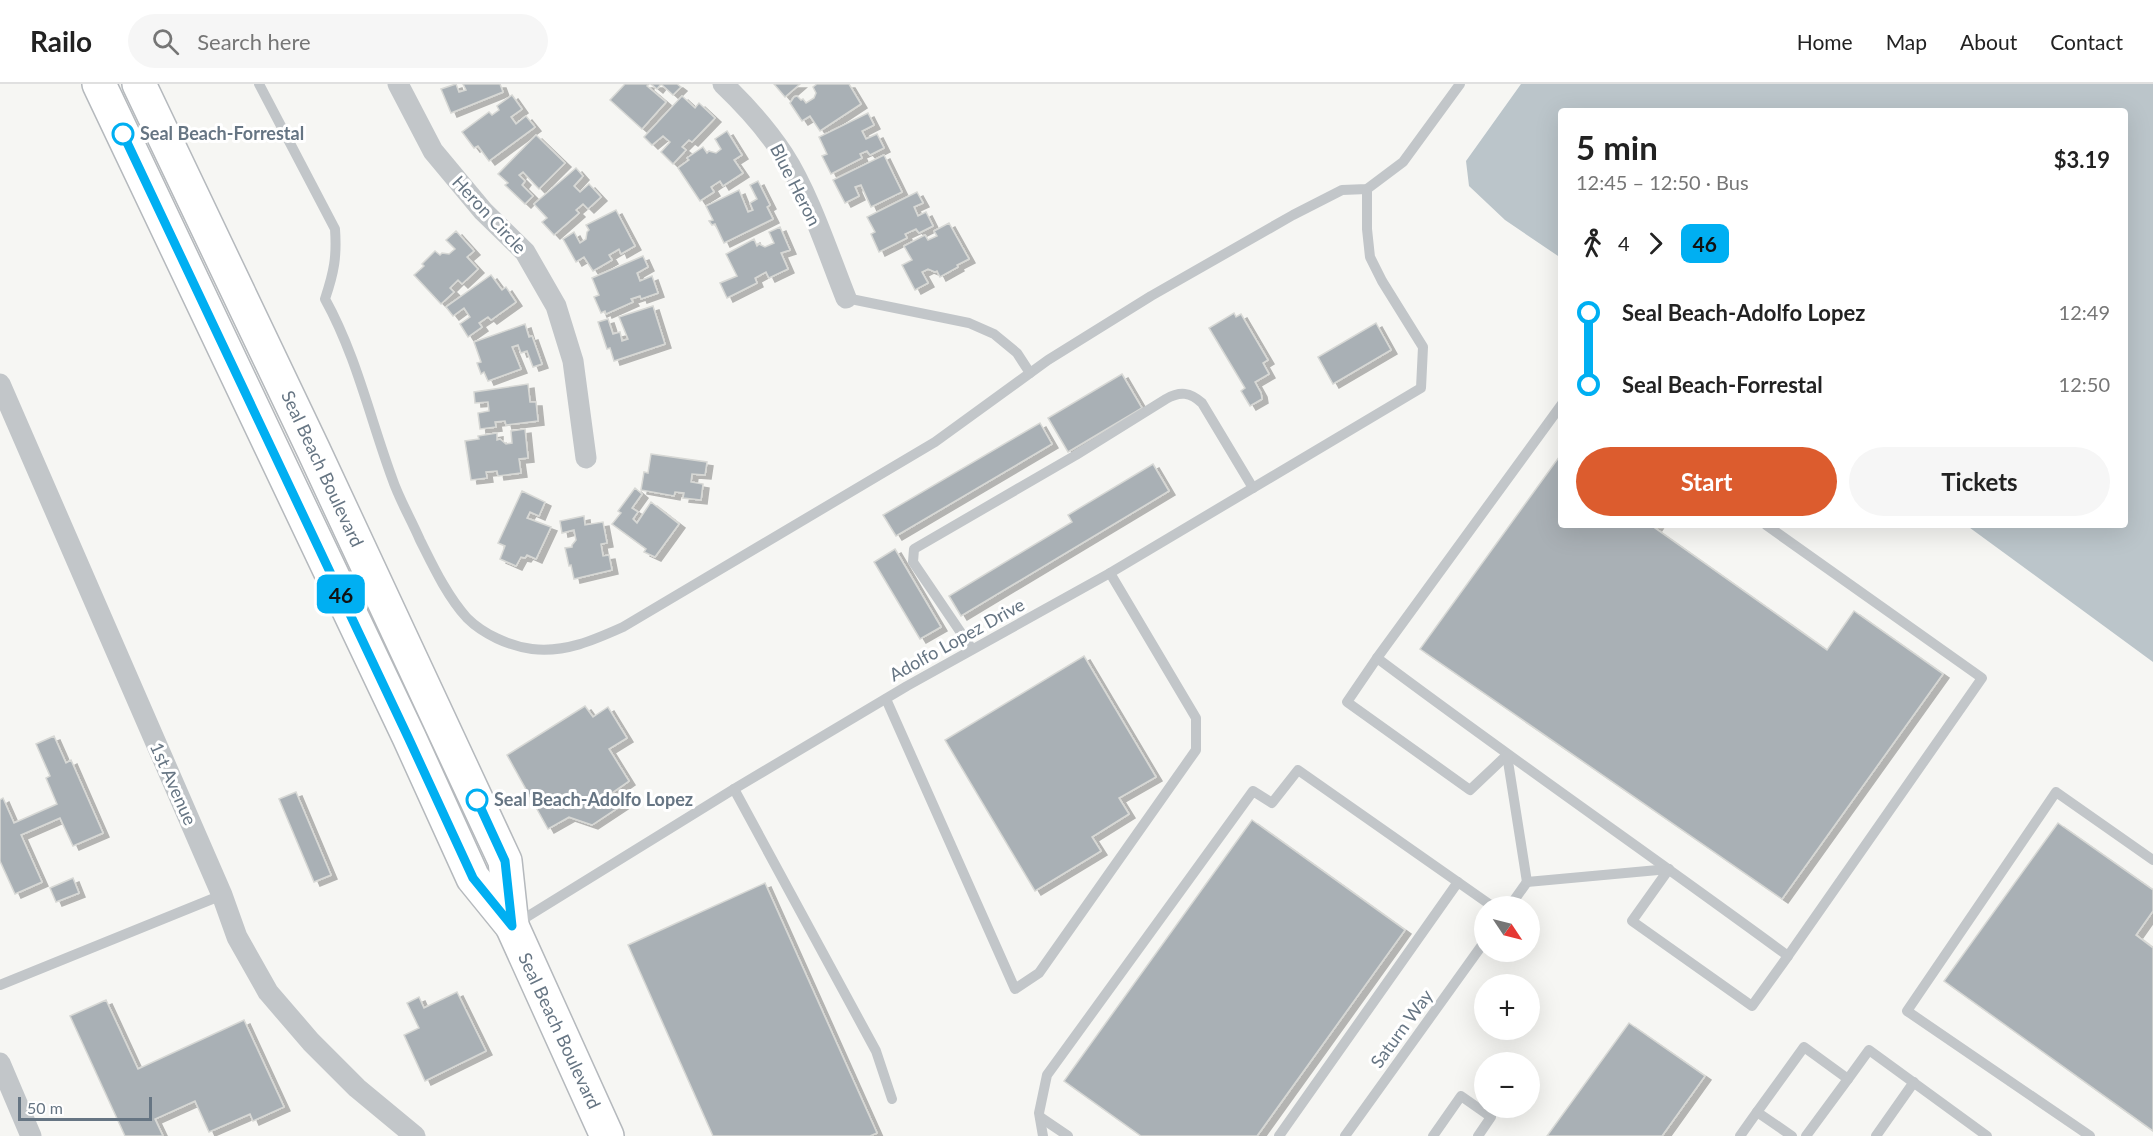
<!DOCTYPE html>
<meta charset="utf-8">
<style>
body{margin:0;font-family:Lato,sans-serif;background:#f6f6f6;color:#222;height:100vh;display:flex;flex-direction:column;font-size:22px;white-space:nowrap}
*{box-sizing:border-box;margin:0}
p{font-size:20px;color:#767676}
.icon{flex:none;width:33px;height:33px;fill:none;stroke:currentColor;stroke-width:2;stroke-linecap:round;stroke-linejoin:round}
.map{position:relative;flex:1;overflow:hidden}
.side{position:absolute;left:1558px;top:24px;width:570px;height:420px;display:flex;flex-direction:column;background:#fff;border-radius:6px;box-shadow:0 6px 24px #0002}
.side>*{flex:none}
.badge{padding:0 12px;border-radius:9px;font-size:21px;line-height:39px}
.needle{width:39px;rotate:125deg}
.controls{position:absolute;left:1474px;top:812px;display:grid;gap:12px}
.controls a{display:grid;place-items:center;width:66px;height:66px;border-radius:50%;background:#fff;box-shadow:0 6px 24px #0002;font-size:30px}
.scale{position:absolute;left:18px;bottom:15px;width:134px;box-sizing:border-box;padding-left:6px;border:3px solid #667583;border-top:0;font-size:16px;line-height:21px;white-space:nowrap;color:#667583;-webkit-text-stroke:4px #fff;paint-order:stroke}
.map>.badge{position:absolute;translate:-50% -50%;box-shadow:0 0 0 3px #fff}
.legs{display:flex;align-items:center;gap:9px;height:66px;padding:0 18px;font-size:20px}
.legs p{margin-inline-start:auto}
.summary{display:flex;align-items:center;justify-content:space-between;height:102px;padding:0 18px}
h1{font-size:33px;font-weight:700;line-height:45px}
.action{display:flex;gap:12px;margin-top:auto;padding:12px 18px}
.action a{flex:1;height:69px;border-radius:36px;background:#dc5c2e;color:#fff;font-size:24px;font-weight:700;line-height:69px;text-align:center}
.action a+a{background:#f6f6f6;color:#222}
ul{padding:0 18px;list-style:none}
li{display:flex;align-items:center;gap:21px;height:72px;font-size:22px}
li i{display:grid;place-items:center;width:9px;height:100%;margin:0 8px;background:currentColor}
li i::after{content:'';width:15px;height:15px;margin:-8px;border:4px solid;border-radius:50%;background:#fff}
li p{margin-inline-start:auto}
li:first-child i{background:linear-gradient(#0000 50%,currentColor 0)}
li:last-child i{background:linear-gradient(currentColor 50%,#0000 0)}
header{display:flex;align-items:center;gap:36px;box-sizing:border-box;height:84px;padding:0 30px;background:#fff;border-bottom:2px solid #e0e0e0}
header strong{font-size:28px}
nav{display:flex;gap:33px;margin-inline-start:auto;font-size:21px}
.search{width:420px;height:54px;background:#f6f6f6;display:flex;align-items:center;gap:15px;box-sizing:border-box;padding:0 21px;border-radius:33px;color:#767676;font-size:22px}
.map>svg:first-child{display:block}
.water{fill:#bbc5ca}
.building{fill:#a9b0b5;stroke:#d7d8d5;stroke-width:1.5;filter:url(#shadow)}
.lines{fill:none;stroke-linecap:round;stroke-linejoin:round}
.primary-casing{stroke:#b5b9bd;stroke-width:36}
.service{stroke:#c2c6c9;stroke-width:10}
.minor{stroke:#c2c6c9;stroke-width:21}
.primary{stroke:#fff;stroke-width:33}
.line-1-casing{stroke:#fff;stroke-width:14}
.line-1{stroke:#00aff2;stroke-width:9}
.stop-1-dot{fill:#fff;stroke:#00aff2;stroke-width:3}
.labels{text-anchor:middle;stroke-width:6;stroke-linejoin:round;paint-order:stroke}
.stop-label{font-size:18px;font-weight:bold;fill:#667583;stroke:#fff;text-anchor:start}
.street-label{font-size:18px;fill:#667583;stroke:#fff}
</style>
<header>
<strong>Railo</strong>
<div class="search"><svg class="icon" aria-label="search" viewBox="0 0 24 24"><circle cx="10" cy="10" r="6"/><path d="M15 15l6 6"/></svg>Search here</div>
<nav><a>Home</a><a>Map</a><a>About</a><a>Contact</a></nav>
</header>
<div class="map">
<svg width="2153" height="1052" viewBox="0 0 2153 1052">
<defs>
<filter id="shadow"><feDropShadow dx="6" dy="4" stdDeviation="0" flood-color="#0004"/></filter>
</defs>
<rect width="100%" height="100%" fill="#f6f6f3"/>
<path class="water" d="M1521,0H2153V578L1966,441H2126V27H1562L1561,174L1505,136L1469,102L1466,77Z"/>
<g class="building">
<path d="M456,0L459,8L466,6L463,0H500L503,8L451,29L441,5Z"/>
<path d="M625,0H649L647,2L666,18L642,45L610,16Z"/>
<path d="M651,0H677L681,3L673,11L661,0L657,5Z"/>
<path d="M774,0H800L785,13Z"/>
<path d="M817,0H849L861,20L820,47L810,32L802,37L790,19L794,13L797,12L801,16L803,15L806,19L814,14L816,9L813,3Z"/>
<path d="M512,11L522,25L511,33L516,40L526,32L535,43L489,77L478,62L474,64L462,48L489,28L492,31L499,26L497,22Z"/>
<path d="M682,12L695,24L699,19L715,34L692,58L689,56L682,63L686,66L673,80L661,68L670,58L663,52L652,61L644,53Z"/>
<path d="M868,29L874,41L862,47L866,55L877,50L884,64L870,71L867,67L860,70L862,74L831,90L822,72L827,70L819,53Z"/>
<path d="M727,47L742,71L734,76L743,89L723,102L720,97L711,103L714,108L700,117L678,84L689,76L687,74L703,63L707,69L709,67L716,69L721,65L715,55Z"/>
<path d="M536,51L565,79L539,105L523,88L519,91L525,97L522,101L533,112L525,120L505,101L508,99L498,90Z"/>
<path d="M884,71L902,108L871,123L861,101L855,103L859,112L845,119L833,96Z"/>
<path d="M576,84L583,92L574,102L580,108L589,100L601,113L588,125L583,120L576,126L579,129L554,151L542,138L547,134L534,120Z"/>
<path d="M758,97L770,121L767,123L773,135L724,159L715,140L712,141L709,137L713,136L706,122L739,106L748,128L753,126L750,119L757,115L750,101Z"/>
<path d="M917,108L923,119L914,123L918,132L926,128L933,142L919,149L916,145L905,150L907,154L879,168L871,150L875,148L867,133Z"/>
<path d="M616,126L635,162L621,170L619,165L609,171L612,176L593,187L584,173L576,178L563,155L574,148L580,159L586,155L587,148L589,146L586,141Z"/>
<path d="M949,139L969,175L957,181L958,183L940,193L937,187L935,188L928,185L922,188L928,199L915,206L902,181L912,176L904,162L925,151L928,156L937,152L934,147Z"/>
<path d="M780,143L790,166L781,169L788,185L769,194L766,188L755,194L757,199L727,214L720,199L737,192L726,170L754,155L757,162L759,160L765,163L774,159L769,148Z"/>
<path d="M456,147L474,167L467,173L478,185L462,200L458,196L450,204L454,208L441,220L414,191L424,182L422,180L435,167L440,171L442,169L449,170L455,165L446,156Z"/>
<path d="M643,172L648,183L637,189L640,197L652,192L658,209L641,215L640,212L631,215L633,218L606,230L605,227L601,229L594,213L599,211L592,194Z"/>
<path d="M491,191L502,206L506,203L516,218L491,236L488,233L479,239L482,243L468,253L460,240L470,233L464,224L453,232L446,223Z"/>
<path d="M653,222L665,260L614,277L610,264L607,265L598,238L608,235L613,250L620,248L622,257L628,255L619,233Z"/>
<path d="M1234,229L1236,233L1241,230L1268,276L1263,279L1269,290L1255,298L1261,309L1262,315L1250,322L1241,307L1245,304L1209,244Z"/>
<path d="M1376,239L1391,266L1333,300L1318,273Z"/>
<path d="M525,240L529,253L532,252L542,280L533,283L527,267L521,269L518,261L512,263L521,285L488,297L484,288L481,290L477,279L481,278L474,258Z"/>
<path d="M1122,290L1142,324L1068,368L1048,334Z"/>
<path d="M528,300L530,318H536L538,337L506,341L505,337L495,338L496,343L480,345L478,329L489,327L488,318L475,319L474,308Z"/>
<path d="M1040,339L1052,360L896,452L883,431Z"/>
<path d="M525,345L528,374L519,375L521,389L498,392L497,387L486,388L487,394L471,396L465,357L479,355L478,352L497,349V356L500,355L506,360L512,359L511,347Z"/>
<path d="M1562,369V441H1657L1655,444L1827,566L1854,527L1943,590L1782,815L1420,565Z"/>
<path d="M651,370L707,378L705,391L692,390L691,398L703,400L701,416L683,414L684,409L675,408L674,412L641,406L644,388L648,389Z"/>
<path d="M1153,380L1169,407L961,532L949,512L1072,438L1068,431Z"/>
<path d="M635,404L642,410L632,424L638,428L633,435L637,439L651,418L679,440L655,473L644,468L646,465L612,440L621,429L618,427Z"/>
<path d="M522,407L545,418L539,432L530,428L527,434L551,443L536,475L527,471L525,474L521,473L516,482L500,475L505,462L498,459Z"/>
<path d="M584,432L585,441L603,438L607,459L601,460L603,472L609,471L612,486L574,495L571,481L569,482L565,464L572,463V461L576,456L574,446L562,449L560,437Z"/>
<path d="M895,465L941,543L920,555L874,478Z"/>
<path d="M1084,572L1156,693L1119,714L1129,730L1092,753L1101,767L1035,807L945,656Z"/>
<path d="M585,622L593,633L608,623L627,654L609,665L629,697L612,709L622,721L592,741L569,733L548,745L507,671Z"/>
<path d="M54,652L66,679L71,676L103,749L73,762L60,734L21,751L42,798L15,810L0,777V716L3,714L14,739L57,720L46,694L50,692L36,660Z"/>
<path d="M296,708L331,791L314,798L279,715Z"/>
<path d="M1252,736L1405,846L1257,1052H1141L1064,997Z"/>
<path d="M2058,739L2153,806V827L2136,851L2153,864V1047L1944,897Z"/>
<path d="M73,794L79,809L56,818L50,804Z"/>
<path d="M765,799L877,1049L870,1052H713L628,861Z"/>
<path d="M457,908L486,967L425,997L404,951L419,944L407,919L419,913L424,924Z"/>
<path d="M106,916L138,985L244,936L284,1023L253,1037L250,1030L209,1048L195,1017L155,1035L163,1052H125L70,932Z"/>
<path d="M1629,939L1705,992L1662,1052H1547Z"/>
</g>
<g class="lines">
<defs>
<g id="primary">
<path d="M99,0L409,653L473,794L512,842L607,1052"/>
<path d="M139,0L313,365L505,777L512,842"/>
</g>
</defs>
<use href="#primary" class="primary-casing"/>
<g class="service">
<path d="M259,0L335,145C337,173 334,188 325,215C356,271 370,334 392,394C399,415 411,435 420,456C433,482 447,512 467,534C483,550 509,562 532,565C565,569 594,556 623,543L935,358L1048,276L1151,212L1293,131L1342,106L1367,105L1403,78L1460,0"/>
<path d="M846,214L969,239L994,250L1017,269L1030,289"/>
<path d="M1562,320L1377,574C1513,676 1652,772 1788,872L1982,594L1766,441"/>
<path d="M972,565L913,478L914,465L1076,371L1166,315C1180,307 1190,308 1202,319L1253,404"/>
<path d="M1377,574L1347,618L1470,706L1507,671"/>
<path d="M886,615L1015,905L1039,889L1196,666V634L1110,489"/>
<path d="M1507,671L1527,798"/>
<path d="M734,705L876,967L892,1015"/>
<path d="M1669,785L1632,837L1752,922L1788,872"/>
<path d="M1527,798L1669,785"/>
<path d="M1510,822L1527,798"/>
<path d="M517,839L734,705L907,602L1110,489L1421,304L1423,263L1382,197L1370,173L1367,145V105"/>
<path d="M0,901L222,811"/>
<path d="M1040,1033L1068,1052"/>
<path d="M1043,1052L1039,1029L1047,991L1253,707L1272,719L1298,686L1492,822"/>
<path d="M1279,1052L1458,798"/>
<path d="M1345,1052L1485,857"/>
<path d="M1433,1052L1461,1012L1491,1033L1478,1052"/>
<path d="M1740,1052L1757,1028"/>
<path d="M1792,1052L1757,1028L1804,963L1848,995L1869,966L1987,1052"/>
<path d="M1806,1052L1848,995"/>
<path d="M1876,1052L1914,998"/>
<path d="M2090,1052L1907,927L2056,708L2153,776"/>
</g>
<g class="minor">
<path d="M398,0L433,67L483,127L525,168L556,222L573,277L586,374"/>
<path d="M723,0C745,21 766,44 783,70C809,110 828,169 846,214"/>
<path d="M0,300L222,811L237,853L268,908L311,958L357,1004L415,1052"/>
<path d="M0,979L31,1052"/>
</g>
<use href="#primary" class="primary"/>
</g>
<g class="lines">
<defs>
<path id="line-1" d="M123,50L408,653L473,794L512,842L505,777L477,716"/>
</defs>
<use href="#line-1" class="line-1-casing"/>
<use href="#line-1" class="line-1"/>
</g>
<g class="stop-1-dot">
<circle cx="123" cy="50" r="10"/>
<circle cx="477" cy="716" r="10"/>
</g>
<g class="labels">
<g class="stop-label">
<text x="140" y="56">Seal Beach-Forrestal</text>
<text x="494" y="722">Seal Beach-Adolfo Lopez</text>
</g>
<g class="street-label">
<text transform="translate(795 101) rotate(63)" y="6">Blue Heron</text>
<text transform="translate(489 131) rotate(47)" y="6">Heron Circle</text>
<text transform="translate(322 385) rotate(65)" y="6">Seal Beach Boulevard</text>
<text transform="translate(957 556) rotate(-29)" y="6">Adolfo Lopez Drive</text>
<text transform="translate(173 700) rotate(66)" y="6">1st Avenue</text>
<text transform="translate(1402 945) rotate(-54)" y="6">Saturn Way</text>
<text transform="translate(559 947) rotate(65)" y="6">Seal Beach Boulevard</text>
</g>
</g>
</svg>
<div class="controls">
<a><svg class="needle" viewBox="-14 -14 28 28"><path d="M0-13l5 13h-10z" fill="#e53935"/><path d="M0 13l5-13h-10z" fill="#767676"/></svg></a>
<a>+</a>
<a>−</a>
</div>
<div class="scale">50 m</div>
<b class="badge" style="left:341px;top:510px;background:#00aff2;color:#111">46</b>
<section class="side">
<div class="summary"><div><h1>5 min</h1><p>12:45 – 12:50 · Bus</p></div><b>$3.19</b></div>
<div class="legs"><svg class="icon" aria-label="walk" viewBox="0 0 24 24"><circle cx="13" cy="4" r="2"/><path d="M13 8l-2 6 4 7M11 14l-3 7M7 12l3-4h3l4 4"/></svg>4<svg class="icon" aria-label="forward" viewBox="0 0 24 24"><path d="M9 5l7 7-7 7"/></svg><b class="badge" style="background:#00aff2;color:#111">46</b></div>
<ul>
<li><i style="color:#00aff2"></i><b>Seal Beach-Adolfo Lopez</b><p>12:49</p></li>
<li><i style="color:#00aff2"></i><b>Seal Beach-Forrestal</b><p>12:50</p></li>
</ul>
<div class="action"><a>Start</a><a>Tickets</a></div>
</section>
</div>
